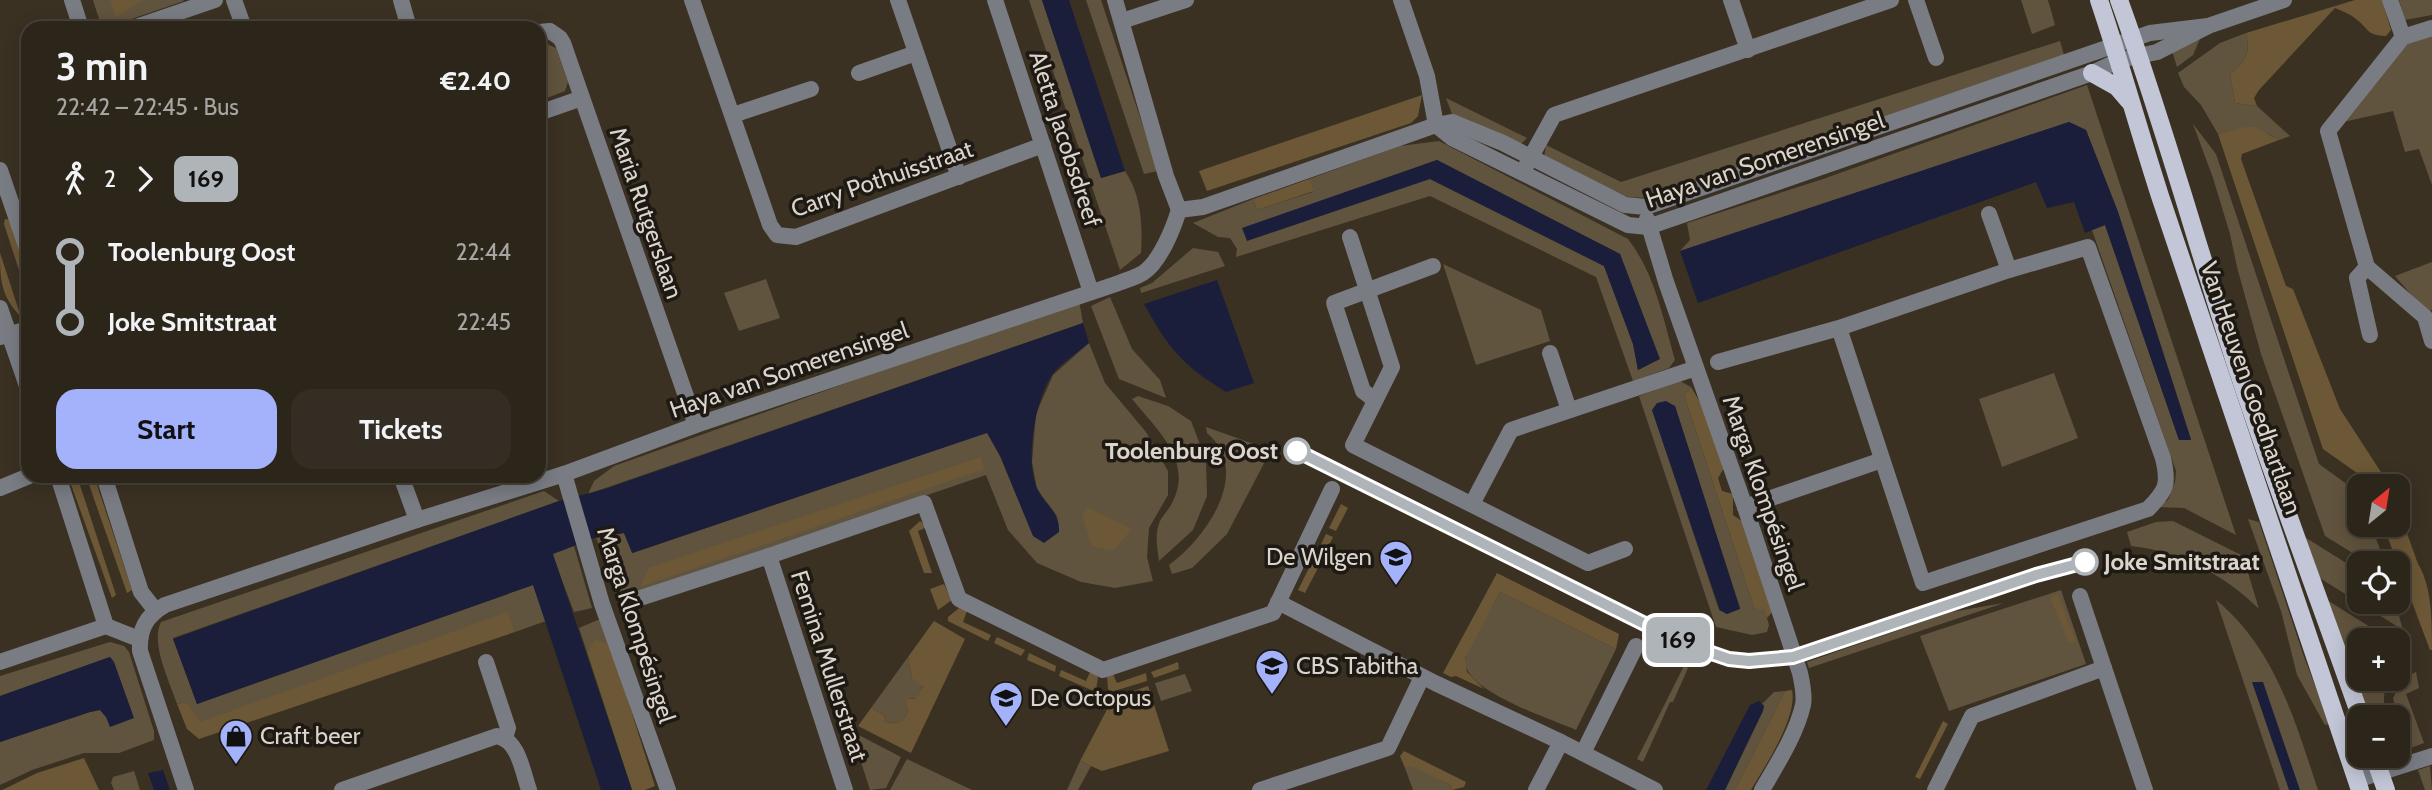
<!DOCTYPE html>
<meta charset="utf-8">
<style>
body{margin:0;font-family:Cabin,sans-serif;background:#342d23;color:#f1f3f6;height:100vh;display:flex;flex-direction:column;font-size:26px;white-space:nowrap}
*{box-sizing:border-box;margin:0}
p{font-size:23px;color:#a6a5a2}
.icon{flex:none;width:38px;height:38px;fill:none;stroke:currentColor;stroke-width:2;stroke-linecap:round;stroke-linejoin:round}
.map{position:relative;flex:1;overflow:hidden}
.sheet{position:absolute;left:21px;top:21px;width:525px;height:462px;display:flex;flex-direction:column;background:#2c251a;border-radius:21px;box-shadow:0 4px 18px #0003,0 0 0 2px #484239}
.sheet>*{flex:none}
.badge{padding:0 14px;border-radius:10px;font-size:24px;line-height:46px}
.needle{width:46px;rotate:30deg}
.buttons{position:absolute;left:2347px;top:474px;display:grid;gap:14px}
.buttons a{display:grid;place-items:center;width:63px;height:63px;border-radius:14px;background:#2c251a;box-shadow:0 4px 18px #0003,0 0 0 2px #484239;font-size:35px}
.map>.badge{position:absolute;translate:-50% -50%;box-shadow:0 0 0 4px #fff}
.legs{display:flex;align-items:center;gap:10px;height:77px;padding:0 35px;font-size:23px}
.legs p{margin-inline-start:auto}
.head{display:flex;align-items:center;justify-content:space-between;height:119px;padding:0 35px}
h1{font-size:38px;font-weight:800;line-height:52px}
.action{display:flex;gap:14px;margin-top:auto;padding:14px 35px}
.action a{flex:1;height:80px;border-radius:21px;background:#a4b2fc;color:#111;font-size:28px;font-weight:800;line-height:80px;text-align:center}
.action a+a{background:#342d23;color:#f1f3f6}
ul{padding:0 35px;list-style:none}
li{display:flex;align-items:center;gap:24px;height:70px;font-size:26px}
li i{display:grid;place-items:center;width:10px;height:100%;margin:0 9px;background:currentColor}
li i::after{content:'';width:18px;height:18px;margin:-9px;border:5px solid;border-radius:50%;background:#2c251a}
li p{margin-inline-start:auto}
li:first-child i{background:linear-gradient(#0000 50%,currentColor 0)}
li:last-child i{background:linear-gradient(currentColor 50%,#0000 0)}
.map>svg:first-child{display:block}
.green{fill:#61543e;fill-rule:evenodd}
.forest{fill:#6c5836}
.water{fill:#1a1e3b}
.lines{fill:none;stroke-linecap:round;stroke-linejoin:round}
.minor{stroke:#7a7c84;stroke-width:16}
.major{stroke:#c2c6d6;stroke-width:18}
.line-1-casing{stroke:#fff;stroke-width:16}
.line-1{stroke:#afb4b9;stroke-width:10}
.stop-1-dot{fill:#fff;stroke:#afb4b9;stroke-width:3.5}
.labels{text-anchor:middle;stroke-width:7;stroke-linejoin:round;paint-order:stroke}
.street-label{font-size:24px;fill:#dad4cc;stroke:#1e1a13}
.stop-label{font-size:24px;font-weight:bold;fill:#dad4cc;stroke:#1e1a13;text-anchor:end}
.poi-label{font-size:24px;fill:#dad4cc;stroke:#1e1a13;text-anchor:start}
</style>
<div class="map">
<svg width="2432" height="790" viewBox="0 0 2432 790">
<rect width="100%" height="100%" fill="#3a3123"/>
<g class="green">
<path d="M93,0H183L184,1L105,28H98L99,19Z"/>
<path d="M1029,0H1042L1101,178L1125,171C1141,194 1143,225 1141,253L1120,270Z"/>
<path d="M1086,0H1101L1158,171L1144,174Z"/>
<path d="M2021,0H2048L2055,25L2032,34Z"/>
<path d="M2399,0H2432V15L2405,20Z"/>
<path d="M2246,33C2251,54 2246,60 2230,74L2235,103L2257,106L2290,136L2279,140C2255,125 2245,127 2218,134L2201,105L2184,87L2178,73L2220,43Z"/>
<path d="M2432,33V185L2419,149L2405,152L2393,111L2343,122L2408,40Z"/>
<path d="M2200,39L2193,55L2177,67L2172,51Z"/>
<path d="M2060,41L2064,55L1648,198L1628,197L1544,158L1546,145L1621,182Z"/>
<path d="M543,42L556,48L568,82L565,91L539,101V43Z"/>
<path d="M2087,85L2236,535L2184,508L2156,507L2168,500L2175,482L2176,471L2092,230L2105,225L2179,440L2191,439L2118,212L2086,130L2069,122L1680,251L1690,240L1687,223L1823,179Z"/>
<path d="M1446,98L1527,138L1518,147L1452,114Z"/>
<path d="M2193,124L2216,154L2319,464L2359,493V525H2371L2385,563H2369L2325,536L2261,354L2237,267L2230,234L2213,178Z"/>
<path d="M1439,141L1628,239C1655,274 1663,318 1675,360L1669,368L1633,381L1596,277L1430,196L1236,257L1237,249L1230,238L1218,237L1193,223L1253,199L1257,210L1313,192L1309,179L1400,146ZM1437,160L1620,254L1659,359L1638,370L1633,344L1604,266L1430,179L1243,229Z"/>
<path d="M1193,248L1218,252L1225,266L1141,293L1140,288L1152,283Z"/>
<path d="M2432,262V310L2426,312L2395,276Z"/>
<path d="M1443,264L1541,310L1550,341L1476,365Z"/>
<path d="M766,279L780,318L739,331L724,293Z"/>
<path d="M1110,297L1132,349L1160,380L1166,398L1119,379L1091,306Z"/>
<path d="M1079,300L1083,323L588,494L594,481L614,466Z"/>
<path d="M1089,343L1105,383L1146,432L1168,471V495L1149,528L1147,557L1153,581L1115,588L1081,582L1037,563L1008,530L986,475L623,599L596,538L624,533L633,553L988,432L1000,456L1060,520L1037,489L1032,462L1036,414L1053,375Z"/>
<path d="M2054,373L2078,438L2002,467L1979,399Z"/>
<path d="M1680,381L1691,387L1684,395L1755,610L1764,608L1769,625L1767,632L1752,635L1716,627L1639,396ZM1675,406L1740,608L1727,614L1719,610L1652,410Z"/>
<path d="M1138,396L1168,406L1191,421L1206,460L1207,496L1193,530L1159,561C1157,546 1154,533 1161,519C1165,513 1170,508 1173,501C1193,460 1156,429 1132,399Z"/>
<path d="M1206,427L1271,450L1227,534L1192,568L1172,574L1169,565C1206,538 1253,472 1207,433Z"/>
<path d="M544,491L559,501L173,638L197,704L533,585L546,621L515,632L508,613L200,723L187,702L177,704C170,682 150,643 161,622Z"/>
<path d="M2248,519L2259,522L2304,657L2330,724L2325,725L2297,675L2281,611Z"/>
<path d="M2173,521L2243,556L2259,609C2225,575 2179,551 2131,546L2127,532L2156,522Z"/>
<path d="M2303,536L2359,571V602H2395L2403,630L2318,577Z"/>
<path d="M574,546L592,608L574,612L552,554Z"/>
<path d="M2061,590L2086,664L1949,711L1920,636Z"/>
<path d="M1500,592L1616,649L1576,730C1551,719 1463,691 1465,660C1466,648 1493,606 1500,592Z"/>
<path d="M2216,600C2275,648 2295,721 2318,790H2280Z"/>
<path d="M2327,600L2391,640H2359V679H2390C2382,691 2383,704 2387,717H2370Z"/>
<path d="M2004,603L1809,668L1807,662L1951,612Z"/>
<path d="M600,619L610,644L595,641L587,652L579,628Z"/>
<path d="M110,642L124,646L129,652L154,731V740L119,753H84L32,770L0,785V742L90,712L100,710L106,717H133L114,663L110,657L0,696V676Z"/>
<path d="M908,657L912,679L923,685L917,699L907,698L908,713L901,722L886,723L884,715L871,708Z"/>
<path d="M1684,666L1688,668L1673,702H1670L1643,762L1637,759Z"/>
<path d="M2416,672L2419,688L2406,694L2424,743L2405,750L2393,698L2404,678Z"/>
<path d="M1185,674L1192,691L1161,701L1155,683Z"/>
<path d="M1785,691L1735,790H1725L1764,706L1762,704L1774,692Z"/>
<path d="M851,731L901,757L886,788L870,790Z"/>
<path d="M907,759L972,790H890Z"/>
<path d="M1080,761L1091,766L1078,790H1067Z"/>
<path d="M1411,765L1450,785L1452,790H1413L1405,768Z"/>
<path d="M2430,766L2432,790H2425L2418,770Z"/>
<path d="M134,771L140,790H114L111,783L113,777Z"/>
</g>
<g class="forest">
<path d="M110,0H144L116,17Z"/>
<path d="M2355,0H2382L2391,30L2386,36C2366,35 2370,30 2356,19C2350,14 2342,11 2335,8L2259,90L2254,98L2257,106L2235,103L2230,74C2246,60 2251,54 2246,33Z"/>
<path d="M1422,95L1418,116L1411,123L1207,191L1199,171Z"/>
<path d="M2245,127H2255L2279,140L2242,154L2241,159L2286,286L2293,289L2340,409L2390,486H2369L2367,480L2323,449L2218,134Z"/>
<path d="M1309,179L1314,191L1257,210L1253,199Z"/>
<path d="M5,219L11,220L28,277V298L4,224Z"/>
<path d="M0,253L21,317C1,296 0,281 0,253Z"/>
<path d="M1691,387L1704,409L1724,468L1718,478L1722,491L1733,494V515L1743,522L1775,609L1767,618L1764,609L1755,610L1684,395Z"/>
<path d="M981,457L984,469L640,587L649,568Z"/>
<path d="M77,476L116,595L112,598L69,479Z"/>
<path d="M86,476H94L132,590L127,593Z"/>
<path d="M1341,504L1348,508L1336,531L1329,528Z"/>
<path d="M1087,507L1132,529L1113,551L1092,546L1082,514Z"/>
<path d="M2398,508L2418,564C2432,586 2432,622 2432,650H2430L2383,525H2398Z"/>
<path d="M920,521L927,527L918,531L932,573H924L909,531Z"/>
<path d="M1326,534L1333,537L1321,562L1314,559Z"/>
<path d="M1311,564L1318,568L1305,593L1298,590Z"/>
<path d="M1497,573L1619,634L1616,649L1500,592L1465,658L1467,672L1484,689L1456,676L1451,677L1443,673Z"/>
<path d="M944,584L952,600L938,610L930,589Z"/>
<path d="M2058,594L2076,642L2069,643L2050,597Z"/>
<path d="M959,608L967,611L963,622L991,635L988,641L948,621V617Z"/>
<path d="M508,612L515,632L199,739L187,729L177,704L187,702L200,722Z"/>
<path d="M934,621L965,639L911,753L858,726L871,708L884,715L886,723L901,722L908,713L906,698L916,699L923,686L912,679L908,657Z"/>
<path d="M997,637L1025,650L1021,656L994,643Z"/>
<path d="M595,640L610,644L655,786L645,790H632L587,652Z"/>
<path d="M1029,653L1056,666L1055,672L1027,660Z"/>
<path d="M1178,662L1179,669L1154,678L1151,672Z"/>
<path d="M1061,670L1086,681L1090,672L1098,676L1096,692L1059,676Z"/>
<path d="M1146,673L1147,681L1111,692L1108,689L1107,676L1113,674L1117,683Z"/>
<path d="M1148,686L1169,751L1102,771L1080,761L1113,698Z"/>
<path d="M1792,690C1798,717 1765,766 1751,790H1735L1785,691Z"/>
<path d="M1943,721L1948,724L1920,779L1915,777Z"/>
<path d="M1404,751L1466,782L1464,787L1452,790L1450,785L1411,766L1405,768L1400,756Z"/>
<path d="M84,758L99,790H2L37,773Z"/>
</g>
<g class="water">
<path d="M1042,0H1069L1125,171L1101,178Z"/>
<path d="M2069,122L2086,130L2118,212L2191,440H2179L2105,225L2085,233L2074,202L2047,208L2036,182L1698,303L1680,251Z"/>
<path d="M1437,160L1620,254L1660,359L1638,370L1633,344L1604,266L1430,179L1247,241L1242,228Z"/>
<path d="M1217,280L1254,383L1226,392C1182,365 1169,349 1144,304Z"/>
<path d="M1083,323L1089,343C1078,352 1061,363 1052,375C1035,400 1024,463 1038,490C1046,507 1060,511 1059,532L1044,543L1033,536L1000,456L987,433L632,553L624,533L594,538L553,554L632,790H601L533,585L197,704L173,639L559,501L605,489Z"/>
<path d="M1666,401L1675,406L1740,609L1727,614L1720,610L1652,410L1657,403Z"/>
<path d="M110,657L114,662L134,718L110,727L106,717L100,710L90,712L0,742V696Z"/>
<path d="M2252,682H2263L2300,790H2289Z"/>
<path d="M1759,701L1764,706L1763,711L1725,790H1706L1750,705Z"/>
<path d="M163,770L170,790H154L148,773Z"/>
</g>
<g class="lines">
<g class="minor">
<path d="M72,0L81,28"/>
<path d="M234,0L244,28"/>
<path d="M401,0L409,28"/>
<path d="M692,0L770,225L777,235L796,237L1043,145"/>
<path d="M898,0L959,177"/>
<path d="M995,0L1091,292"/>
<path d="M1115,0L1166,176L1179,210"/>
<path d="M1401,0L1427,76L1436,125"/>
<path d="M1731,0L1748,50"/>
<path d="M1916,0L1936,58"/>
<path d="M2390,0L2403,37"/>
<path d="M1122,21L1186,0"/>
<path d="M133,28L215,0"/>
<path d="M2432,28L2403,37L2328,131L2367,267L2425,317L2432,341"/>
<path d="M539,32L550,31L560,38L563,43L696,425"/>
<path d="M859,73L916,53"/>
<path d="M539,113L582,98"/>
<path d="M733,115L811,89"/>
<path d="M1436,125L1452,138L1628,225L1648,227L2092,73L2120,60L2157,52L2208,26L2284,0"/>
<path d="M1526,166L1554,115L1891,0"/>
<path d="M0,170L28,252"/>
<path d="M1989,214L2009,270"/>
<path d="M1647,219L1666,282L1745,507L1800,673C1802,683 1805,695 1803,705C1796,735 1777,764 1762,790"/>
<path d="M1350,237L1392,367L1353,445L1588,563L1625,549"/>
<path d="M2367,267L2357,278L2370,335"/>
<path d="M0,308L28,389"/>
<path d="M0,337L28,329"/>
<path d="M1550,353L1569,410"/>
<path d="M1718,362L1839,328L1923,583L2148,509C2167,490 2169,484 2163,458L2088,247L2009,270L1839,328"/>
<path d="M1375,400L1363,391L1334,303L1433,266"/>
<path d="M564,474L602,604L668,790"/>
<path d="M58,476L106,626"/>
<path d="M104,476L141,592L156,611"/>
<path d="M401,476L417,520"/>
<path d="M0,488L29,476"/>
<path d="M1472,504L1511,430L1696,368"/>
<path d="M1745,507L1882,460"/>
<path d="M2080,596L2104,668"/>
<path d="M628,602L769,556"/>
<path d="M1278,602L1435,683L1561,742L1655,790"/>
<path d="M0,662L106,626L139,639"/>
<path d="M486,662L508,728L505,738"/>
<path d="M1583,753L1636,646"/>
<path d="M2357,780L2432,756"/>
<path d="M186,790L140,651C139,629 146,616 165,605L417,520L564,474L696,425L1116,284C1125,280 1135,278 1143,273C1160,262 1173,229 1179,210L1203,207L1436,125L1452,122L1503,143L1625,205L1646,207L2150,33L2208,26"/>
<path d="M342,790L497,736C519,741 522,770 529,790"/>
<path d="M845,790L769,556L924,503L959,599L1103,670L1273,613L1332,489"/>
<path d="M1260,790L1388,748L1422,677"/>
<path d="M1536,790L1561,742"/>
<path d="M1935,790L1972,716L2104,668L2145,790"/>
</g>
<g class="major">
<path d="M2099,0C2121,65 2139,131 2160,196L2360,790"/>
<path d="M2119,0C2163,121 2197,246 2237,368C2276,486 2320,601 2361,718"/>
<path d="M2092,73L2117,87L2129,101"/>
<path d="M2374,756L2386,790"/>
</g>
</g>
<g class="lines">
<defs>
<path id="line-1" d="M1297,451L1685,644L1729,659L1749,661L1793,657L2036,575L2085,562"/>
</defs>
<use href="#line-1" class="line-1-casing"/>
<use href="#line-1" class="line-1"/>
</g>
<defs>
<symbol id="school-pin" viewBox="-11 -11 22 30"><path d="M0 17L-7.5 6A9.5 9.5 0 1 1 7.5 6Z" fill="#a4b2fc" stroke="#1e1a13"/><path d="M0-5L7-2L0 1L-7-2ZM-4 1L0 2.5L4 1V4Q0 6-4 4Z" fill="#111"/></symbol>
<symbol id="shop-pin" viewBox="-11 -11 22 30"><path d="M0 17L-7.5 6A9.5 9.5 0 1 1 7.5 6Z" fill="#a4b2fc" stroke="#1e1a13"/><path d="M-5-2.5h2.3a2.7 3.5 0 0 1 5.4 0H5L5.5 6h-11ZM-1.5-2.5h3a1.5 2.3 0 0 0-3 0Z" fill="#111"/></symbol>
</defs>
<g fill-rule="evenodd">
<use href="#school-pin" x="1377" y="538" width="38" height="52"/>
<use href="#school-pin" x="1253" y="647" width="38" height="52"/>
<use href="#school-pin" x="987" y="679" width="38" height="52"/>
<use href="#shop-pin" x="217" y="717" width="38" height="52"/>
</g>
<g class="stop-1-dot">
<circle cx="1297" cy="451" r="12"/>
<circle cx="2085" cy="562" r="12"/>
</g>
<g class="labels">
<g class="street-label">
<text transform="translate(1065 139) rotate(72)" y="8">Aletta Jacobsdreef</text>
<text transform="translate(1765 160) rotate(-19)" y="8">Haya van Somerensingel</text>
<text transform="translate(882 179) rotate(-19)" y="8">Carry Pothuisstraat</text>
<text transform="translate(646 213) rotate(71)" y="8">Maria Rutgerslaan</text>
<text transform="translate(789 370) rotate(-19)" y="8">Haya van Somerensingel</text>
<text transform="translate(2251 388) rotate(71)" y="8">Van Heuven Goedhartlaan</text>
<text transform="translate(1763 493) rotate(71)" y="8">Marga Klompésingel</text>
<text transform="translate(636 625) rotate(72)" y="8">Marga Klompésingel</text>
<text transform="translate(829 666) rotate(72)" y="8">Femina Mullerstraat</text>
</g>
<g class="stop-label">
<text x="1278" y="459">Toolenburg Oost</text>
<text x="2104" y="570" text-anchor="start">Joke Smitstraat</text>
</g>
<g class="poi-label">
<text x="1372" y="565" text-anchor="end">De Wilgen</text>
<text x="1296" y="674">CBS Tabitha</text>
<text x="1030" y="706">De Octopus</text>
<text x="260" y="744">Craft beer</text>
</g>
</g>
</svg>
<div class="buttons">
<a><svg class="needle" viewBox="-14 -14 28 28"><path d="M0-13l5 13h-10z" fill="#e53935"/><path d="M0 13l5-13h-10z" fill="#a6a5a2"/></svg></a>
<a><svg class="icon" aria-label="locate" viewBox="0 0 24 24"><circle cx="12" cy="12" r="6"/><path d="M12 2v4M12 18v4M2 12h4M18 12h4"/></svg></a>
<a>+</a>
<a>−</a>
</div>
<b class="badge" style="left:1678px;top:640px;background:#afb4b9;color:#111">169</b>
<section class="sheet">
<div class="head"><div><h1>3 min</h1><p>22:42 – 22:45 · Bus</p></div><b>€2.40</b></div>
<div class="legs"><svg class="icon" aria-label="walk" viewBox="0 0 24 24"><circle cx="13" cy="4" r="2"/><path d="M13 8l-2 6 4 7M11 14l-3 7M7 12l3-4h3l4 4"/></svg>2<svg class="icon" aria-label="forward" viewBox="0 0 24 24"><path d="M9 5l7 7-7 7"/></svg><b class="badge" style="background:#afb4b9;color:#111">169</b></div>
<ul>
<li><i style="color:#afb4b9"></i><b>Toolenburg Oost</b><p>22:44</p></li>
<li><i style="color:#afb4b9"></i><b>Joke Smitstraat</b><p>22:45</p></li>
</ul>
<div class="action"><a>Start</a><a>Tickets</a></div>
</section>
</div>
